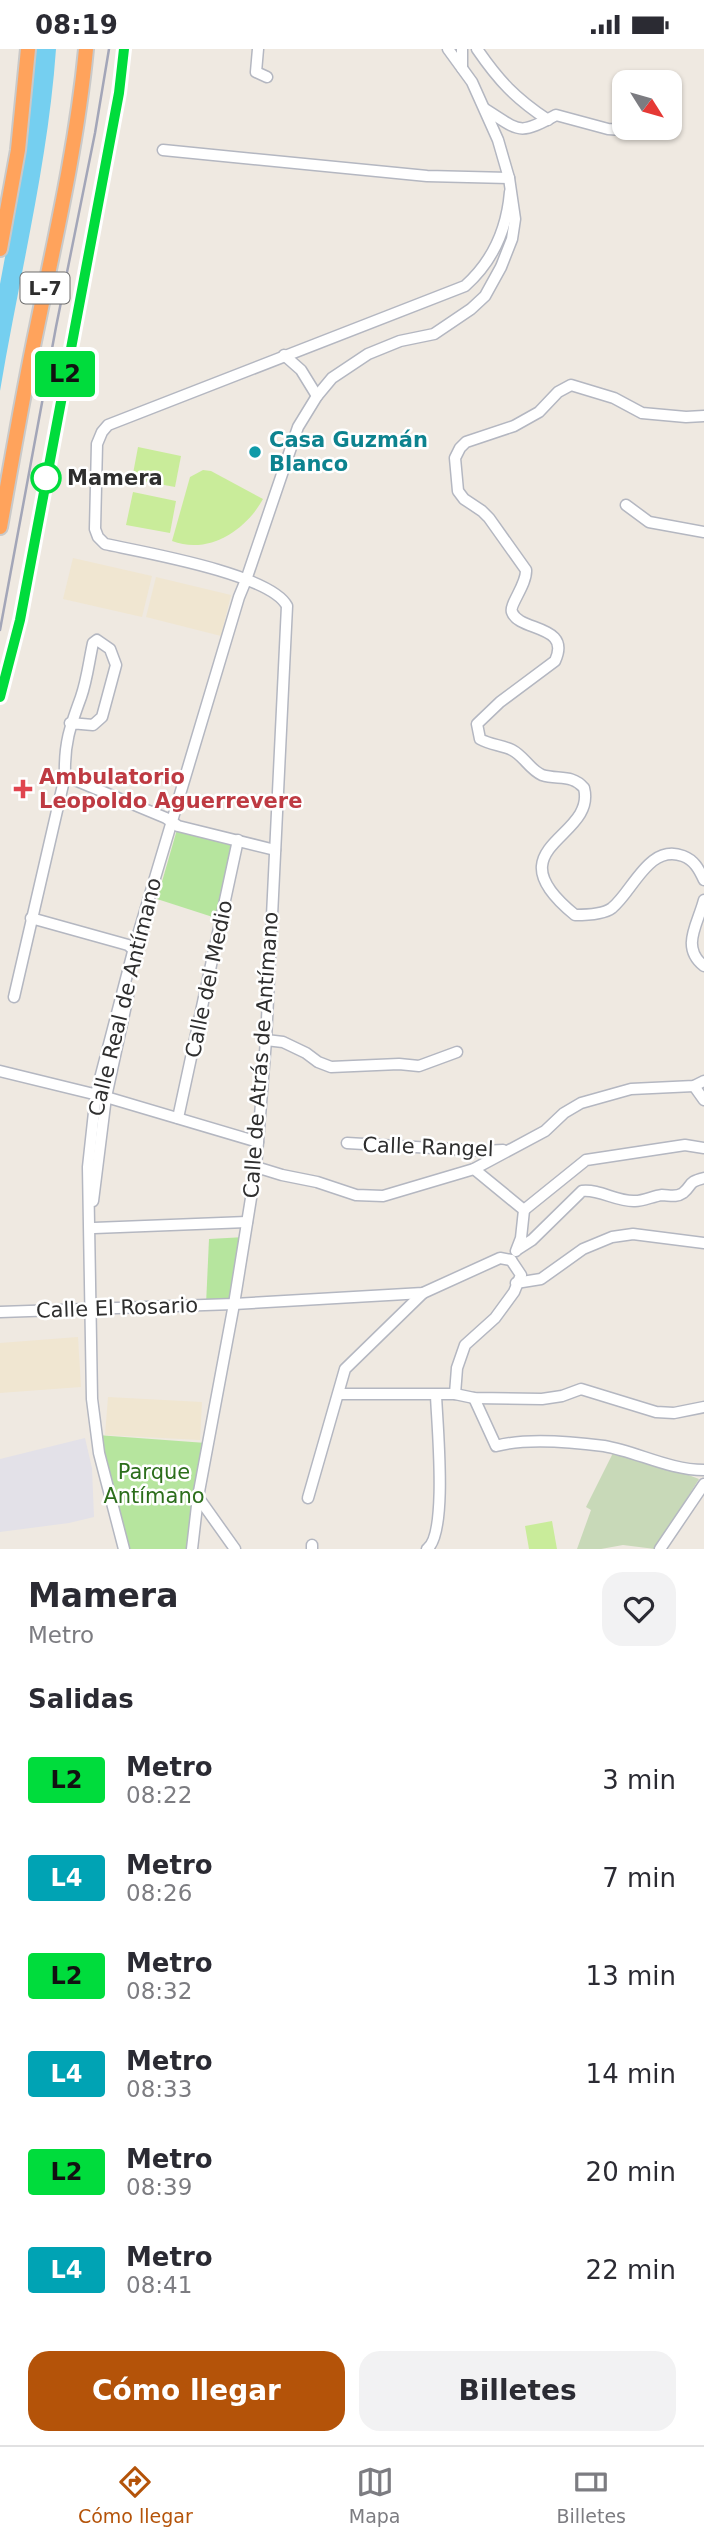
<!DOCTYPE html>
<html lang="es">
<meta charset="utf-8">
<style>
body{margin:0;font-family:"DejaVu Sans",sans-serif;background:#f2f2f3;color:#2b2b33;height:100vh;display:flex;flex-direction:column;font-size:26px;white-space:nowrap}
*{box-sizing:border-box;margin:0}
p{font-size:23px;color:#7c7c81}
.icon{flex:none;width:38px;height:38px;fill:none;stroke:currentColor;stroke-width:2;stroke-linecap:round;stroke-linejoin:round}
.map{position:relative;height:1500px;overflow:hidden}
.side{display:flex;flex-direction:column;background:#fff;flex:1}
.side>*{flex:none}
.badge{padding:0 14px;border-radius:5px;font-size:24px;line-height:46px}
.needle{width:46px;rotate:127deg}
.buttons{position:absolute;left:612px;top:21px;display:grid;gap:14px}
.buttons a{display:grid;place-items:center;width:70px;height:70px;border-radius:14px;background:#fff;box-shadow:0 2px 5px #0004;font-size:35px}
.map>.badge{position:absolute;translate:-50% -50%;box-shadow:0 0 0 4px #fff}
h2{padding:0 28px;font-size:26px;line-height:63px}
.round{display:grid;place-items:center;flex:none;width:74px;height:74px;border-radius:21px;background:#f2f2f3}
.headline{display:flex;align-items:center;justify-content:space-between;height:119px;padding:0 28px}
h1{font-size:33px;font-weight:700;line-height:52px}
.cta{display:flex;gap:14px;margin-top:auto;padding:14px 28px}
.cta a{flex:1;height:80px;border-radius:21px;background:#b45309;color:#fff;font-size:28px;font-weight:700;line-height:80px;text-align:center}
.cta a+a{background:#f2f2f3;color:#2b2b33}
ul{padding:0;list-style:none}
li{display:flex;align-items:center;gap:21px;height:98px;padding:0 28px}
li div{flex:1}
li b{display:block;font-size:26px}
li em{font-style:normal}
li .badge{min-width:77px;font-weight:700;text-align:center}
.status{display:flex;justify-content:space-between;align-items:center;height:49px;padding:0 35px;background:#fff;direction:ltr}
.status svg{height:19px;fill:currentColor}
.dock{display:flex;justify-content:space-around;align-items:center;height:98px;border-top:2px solid #e1e1e2;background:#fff;font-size:19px;color:#7c7c81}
.dock a{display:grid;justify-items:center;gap:4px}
.dock .current{color:#b45309}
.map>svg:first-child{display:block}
.industrial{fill:#e3e1e8}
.education{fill:#f0e6d1}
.green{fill:#b6e59e}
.cemetery{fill:#c8d9b8}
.pitch{fill:#c9ec9a}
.water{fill:#75cff0}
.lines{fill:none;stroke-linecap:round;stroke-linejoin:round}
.minor-casing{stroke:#b4b7c1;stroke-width:13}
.highway-casing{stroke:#c9c9c9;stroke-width:18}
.minor{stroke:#fff;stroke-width:10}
.highway{stroke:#ffa35c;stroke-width:14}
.rail{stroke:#a3a6b8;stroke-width:2.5}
.line-casing{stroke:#fff;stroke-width:16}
.line{stroke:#00dc3c;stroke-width:10}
.culture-dot{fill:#0f9aa8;stroke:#fff;stroke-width:2.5}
.stop-dot{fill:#fff;stroke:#00dc3c;stroke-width:3.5}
.health-dot{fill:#e0444e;stroke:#fff;stroke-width:2.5}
.labels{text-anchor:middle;stroke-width:5;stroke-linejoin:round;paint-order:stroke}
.shield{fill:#fff;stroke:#6d6d6d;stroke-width:2}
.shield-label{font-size:19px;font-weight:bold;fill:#2e2e2e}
.culture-label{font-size:21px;font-weight:bold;fill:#0d838f;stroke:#fff;text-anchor:start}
.stop-label{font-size:21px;font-weight:bold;fill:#2e2e2e;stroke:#fff;text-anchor:start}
.health-label{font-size:21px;font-weight:bold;fill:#be3a42;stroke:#fff;text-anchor:start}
.street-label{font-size:21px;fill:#2e2e2e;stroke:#fff}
.park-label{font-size:21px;fill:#2c6e1b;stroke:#fff}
</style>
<div class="status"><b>08:19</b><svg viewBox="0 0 49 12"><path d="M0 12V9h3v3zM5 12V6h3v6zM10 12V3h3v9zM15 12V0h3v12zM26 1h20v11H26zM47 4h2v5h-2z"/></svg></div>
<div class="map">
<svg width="704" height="1500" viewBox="0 0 704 1500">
<rect width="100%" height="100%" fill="#efe9e1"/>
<path class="industrial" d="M85,1389L92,1419L94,1468L69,1474L0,1483V1410Z"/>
<g class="education">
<path d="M73,509L152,527L142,568L63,550Z"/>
<path d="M156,528L231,546L221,587L146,568Z"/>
<path d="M78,1288L81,1338L0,1344V1294Z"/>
<path d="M108,1348L202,1353L200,1391L105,1386Z"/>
</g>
<g class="green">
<path d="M178,777L238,791L222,871L157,850Z"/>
<path d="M245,1188L234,1255L206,1256L209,1190Z"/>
<path d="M97,1386L206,1394L191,1500H129L103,1417Z"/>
</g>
<path class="cemetery" d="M614,1402L654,1413L699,1430L655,1500L623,1496L601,1500H577L591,1461L586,1458Z"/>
<g class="pitch">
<path d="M138,398L181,407L175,438L132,430Z"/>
<path d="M203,421L211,422L263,450C246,481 209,506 172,492L190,428Z"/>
<path d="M133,443L176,452L170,484L126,476Z"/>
<path d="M552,1472L557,1500H529L525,1477Z"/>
</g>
<path class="water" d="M36,0H56C48,115 19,228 0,342V235L24,106Z"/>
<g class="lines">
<defs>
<g id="minor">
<path d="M258,0L256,23L267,28"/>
<path d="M477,0C499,32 515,49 548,71"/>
<path d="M462,19V0"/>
<path d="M485,60C520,82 518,87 556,66L608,80L653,83"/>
<path d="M163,101L427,127L509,129"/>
<path d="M284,306L301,321L317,347"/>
<path d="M704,367L686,368L642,364L614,349L571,336L558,343L539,363L514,377L466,393L460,399L455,409L458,442L464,450L482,462L489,469L526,521C527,535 509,556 512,563C519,583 572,575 555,612L500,653L477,675L480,690C490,696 502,696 512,701C524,707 529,720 542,726C558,731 572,725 584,739C597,790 490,797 575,866C585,866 604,865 612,859C633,842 649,794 683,807C694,811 699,820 704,831"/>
<path d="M626,456L649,473L704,483"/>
<path d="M65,727L166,769L178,777L275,801"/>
<path d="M704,851C698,875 680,898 704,917"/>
<path d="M31,869L128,896L136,903"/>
<path d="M14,948L65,727C64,694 70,678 81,648C87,631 89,612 93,594L97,591L110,600L116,616L102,668L93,676L70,674"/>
<path d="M266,991L283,993L306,1004L318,1013L331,1018L399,1015L419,1017L457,1003"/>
<path d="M0,1022L106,1048L258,1093"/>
<path d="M694,1037L704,1051"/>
<path d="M178,1069L238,791"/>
<path d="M347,1094L484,1102L503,1101"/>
<path d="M256,1118L282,1126L317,1133L356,1146L383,1147L474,1120L545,1082L564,1064L581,1054L631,1040L694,1037L704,1032"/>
<path d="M474,1120L524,1161L521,1189L516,1202"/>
<path d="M93,1152L106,1048L128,947"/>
<path d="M524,1161L586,1111L685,1096L704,1099"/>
<path d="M94,1179L247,1173"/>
<path d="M518,1200L532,1191L582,1142C600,1140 617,1153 635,1152C644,1152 653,1147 662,1146C669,1146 676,1149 683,1144C693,1136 687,1133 704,1129"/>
<path d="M516,1234L541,1230L583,1200L612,1188L633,1185L704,1194"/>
<path d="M0,1263L234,1255L423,1244L500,1209L511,1211"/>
<path d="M339,1345H455L474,1349L542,1350L562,1347L581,1340L656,1363L674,1364L704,1358"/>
<path d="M455,1345L457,1319L465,1296L495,1269L514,1243L521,1226L511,1211"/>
<path d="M474,1349L496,1397C525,1389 573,1393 604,1397C638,1403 669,1421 704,1421"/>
<path d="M198,1448L235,1500"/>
<path d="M308,1449L345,1320L423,1244"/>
<path d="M312,1496V1500"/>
<path d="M124,1500L99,1404L92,1350L88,1118L96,1045L134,899L239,548L246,531L298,378L317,347L332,329L368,305L400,292L434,285L471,260L485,247L501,218L512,190L515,170L509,129L498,91L472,33L448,0"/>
<path d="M192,1500L198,1448L234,1255L256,1118L266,991L287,557C271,525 142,503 105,495L98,488L95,480L97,395L102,383L108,376L465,237C493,212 507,179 510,143"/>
<path d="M427,1500C448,1485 437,1375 436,1346"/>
<path d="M660,1500L704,1435"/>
</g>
<g id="highway">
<path d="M0,200L18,101L28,0"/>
<path d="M0,478C12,411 23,344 37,278C56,186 77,94 86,0"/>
</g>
</defs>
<use href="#minor" class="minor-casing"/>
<use href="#highway" class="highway-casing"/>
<use href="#minor" class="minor"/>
<use href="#highway" class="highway"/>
<g class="rail">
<path d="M0,581L56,278L95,84L109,0"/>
<path d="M0,649L20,571L119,44L125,0"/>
</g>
</g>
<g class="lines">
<defs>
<path id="line" d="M0,648L20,571L119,44L124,0"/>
</defs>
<use href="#line" class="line-casing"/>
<use href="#line" class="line"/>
</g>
<circle class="culture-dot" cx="255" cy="403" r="7"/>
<circle class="stop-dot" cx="46" cy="429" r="14"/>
<path class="health-dot" d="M19.5 729.5h7v7h7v7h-7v7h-7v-7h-7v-7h7z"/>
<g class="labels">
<rect class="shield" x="20.5" y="223.5" width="49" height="31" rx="5"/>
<g class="shield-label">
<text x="45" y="246">L-7</text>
</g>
<g class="culture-label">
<text x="269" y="398">Casa Guzmán<tspan x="269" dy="24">Blanco</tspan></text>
</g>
<g class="stop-label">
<text x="67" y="436">Mamera</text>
</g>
<g class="health-label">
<text x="39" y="735">Ambulatorio<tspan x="39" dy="24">Leopoldo Aguerrevere</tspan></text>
</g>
<g class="street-label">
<text transform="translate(209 930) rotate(-78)" y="7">Calle del Medio</text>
<text transform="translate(125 948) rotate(-76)" y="7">Calle Real de Antímano</text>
<text transform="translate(261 1006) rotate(-86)" y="7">Calle de Atrás de Antímano</text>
<text transform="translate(428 1098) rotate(2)" y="7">Calle Rangel</text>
<text transform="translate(117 1259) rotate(-2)" y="7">Calle El Rosario</text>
</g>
<g class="park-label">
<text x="154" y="1430">Parque<tspan x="154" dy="24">Antímano</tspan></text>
</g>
</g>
</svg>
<div class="buttons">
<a><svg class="needle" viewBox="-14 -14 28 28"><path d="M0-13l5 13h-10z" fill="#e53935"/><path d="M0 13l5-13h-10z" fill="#7c7c81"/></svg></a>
</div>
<b class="badge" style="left:65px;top:325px;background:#00dc3c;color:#111">L2</b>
</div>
<section class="side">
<div class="headline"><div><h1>Mamera</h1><p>Metro</p></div><a class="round"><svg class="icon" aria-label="heart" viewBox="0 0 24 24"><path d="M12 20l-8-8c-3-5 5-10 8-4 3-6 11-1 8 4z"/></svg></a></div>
<h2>Salidas</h2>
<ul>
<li><span class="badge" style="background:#00dc3c;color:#111">L2</span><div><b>Metro</b><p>08:22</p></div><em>3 min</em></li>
<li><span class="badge" style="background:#00a3b4;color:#fff">L4</span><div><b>Metro</b><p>08:26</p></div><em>7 min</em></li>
<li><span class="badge" style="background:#00dc3c;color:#111">L2</span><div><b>Metro</b><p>08:32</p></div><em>13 min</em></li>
<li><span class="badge" style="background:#00a3b4;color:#fff">L4</span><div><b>Metro</b><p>08:33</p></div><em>14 min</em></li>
<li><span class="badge" style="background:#00dc3c;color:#111">L2</span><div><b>Metro</b><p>08:39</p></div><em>20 min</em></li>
<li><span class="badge" style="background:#00a3b4;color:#fff">L4</span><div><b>Metro</b><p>08:41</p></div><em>22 min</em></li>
</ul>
<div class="cta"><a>Cómo llegar</a><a>Billetes</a></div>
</section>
<nav class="dock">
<a class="current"><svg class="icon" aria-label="directions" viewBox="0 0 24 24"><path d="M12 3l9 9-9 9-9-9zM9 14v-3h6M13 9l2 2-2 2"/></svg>Cómo llegar</a>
<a><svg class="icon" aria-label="map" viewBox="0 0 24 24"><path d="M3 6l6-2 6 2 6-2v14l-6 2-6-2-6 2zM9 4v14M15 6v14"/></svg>Mapa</a>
<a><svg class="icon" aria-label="tickets" viewBox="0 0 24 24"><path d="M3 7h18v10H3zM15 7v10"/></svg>Billetes</a>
</nav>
